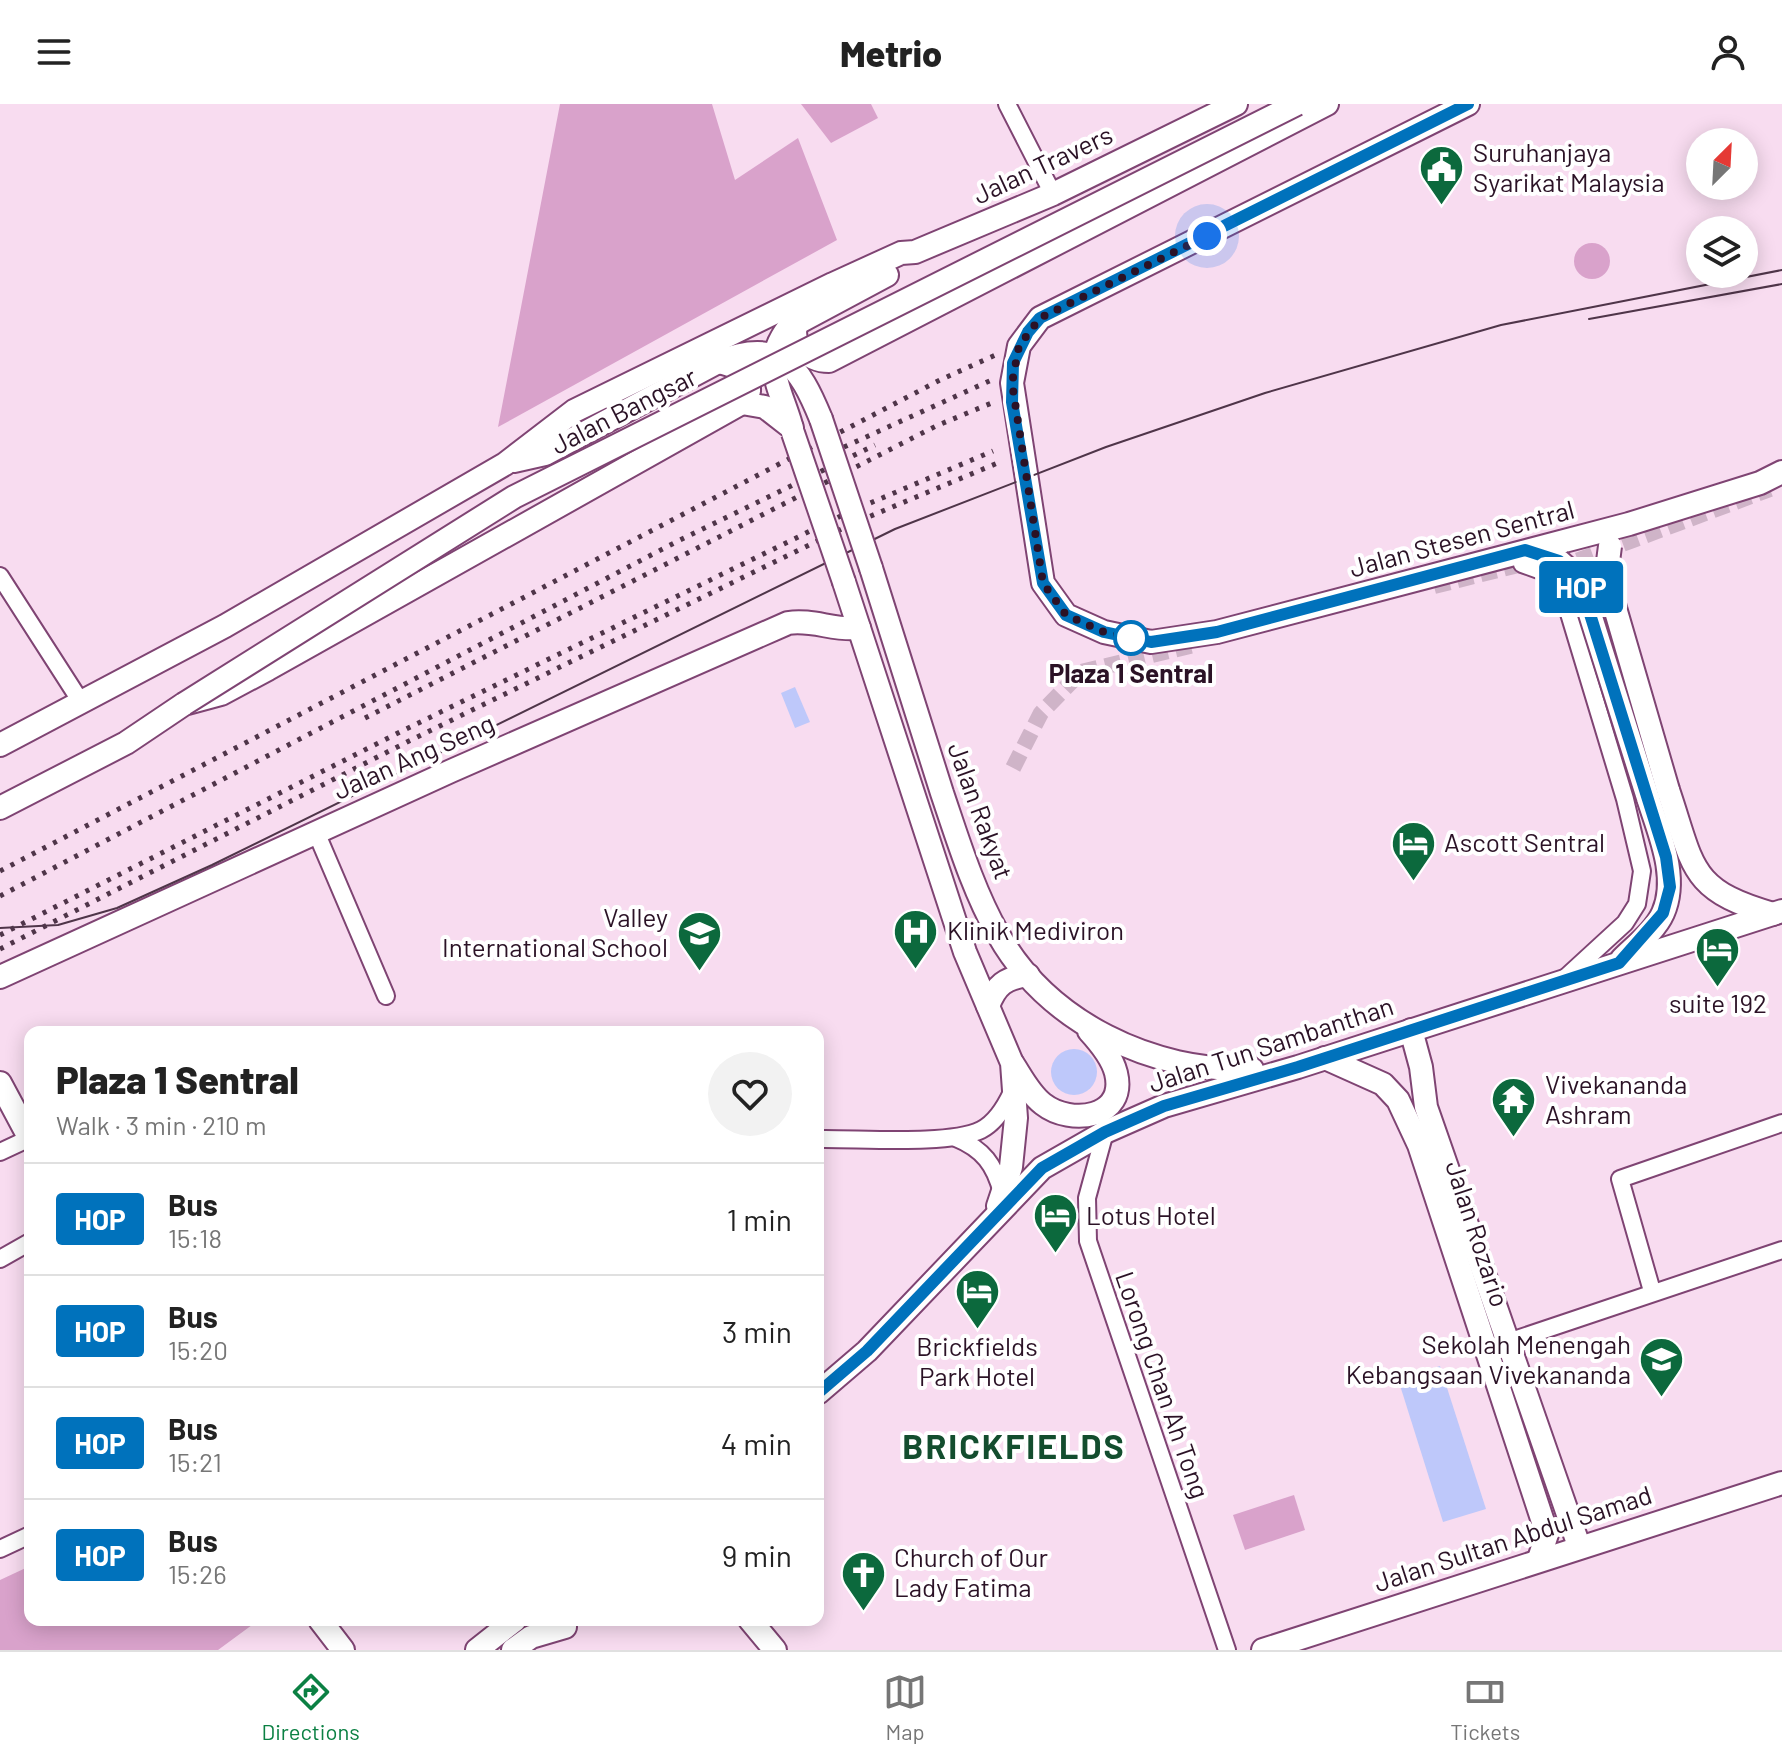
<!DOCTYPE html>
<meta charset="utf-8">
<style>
body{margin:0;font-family:Barlow,sans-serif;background:#f2f2f2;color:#222;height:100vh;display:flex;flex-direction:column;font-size:30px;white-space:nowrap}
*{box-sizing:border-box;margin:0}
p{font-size:26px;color:#767676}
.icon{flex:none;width:44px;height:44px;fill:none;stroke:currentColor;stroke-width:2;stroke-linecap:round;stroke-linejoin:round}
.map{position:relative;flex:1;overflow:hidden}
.drawer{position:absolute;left:24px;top:922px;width:800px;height:600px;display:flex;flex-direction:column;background:#fff;border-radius:16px;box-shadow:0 4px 20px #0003}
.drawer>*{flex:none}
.badge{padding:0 16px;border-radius:6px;font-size:28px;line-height:52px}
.needle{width:52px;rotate:24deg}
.tools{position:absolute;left:1686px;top:24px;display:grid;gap:16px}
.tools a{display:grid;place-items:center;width:72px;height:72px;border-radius:50%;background:#fff;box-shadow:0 4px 20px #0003;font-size:40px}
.you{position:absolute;width:40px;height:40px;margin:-20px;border:6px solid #fff;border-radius:50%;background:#1a73e8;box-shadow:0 0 0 12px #1a73e833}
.map>.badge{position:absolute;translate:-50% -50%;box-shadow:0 0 0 4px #fff}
.round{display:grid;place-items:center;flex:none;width:84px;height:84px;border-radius:42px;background:#f2f2f2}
.summary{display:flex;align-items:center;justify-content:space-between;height:136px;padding:0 32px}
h1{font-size:38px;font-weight:800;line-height:60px}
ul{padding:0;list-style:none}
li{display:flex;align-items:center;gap:24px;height:112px;padding:0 32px;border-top:2px solid #e0e0e0}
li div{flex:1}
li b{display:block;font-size:30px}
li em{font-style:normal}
li .badge{min-width:88px;font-weight:700;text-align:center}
header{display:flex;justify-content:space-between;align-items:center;height:104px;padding:0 32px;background:#fff;font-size:36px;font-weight:800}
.dock{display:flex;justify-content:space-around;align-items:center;height:112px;border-top:2px solid #e0e0e0;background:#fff;font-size:22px;color:#767676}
.dock a{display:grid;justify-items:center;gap:4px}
.dock .current{color:#0b8043}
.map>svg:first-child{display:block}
.green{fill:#d9a2cb}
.water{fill:#bec8fa}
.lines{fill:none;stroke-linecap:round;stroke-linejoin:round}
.street-tunnel{stroke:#cfb4c8;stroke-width:16;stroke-dasharray:16 8;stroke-linecap:butt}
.street-casing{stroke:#7f4473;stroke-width:20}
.secondary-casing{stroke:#7f4473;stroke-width:26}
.street{stroke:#fff;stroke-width:16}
.secondary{stroke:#fff;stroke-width:22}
.tram{stroke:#4f3549;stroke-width:2}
.rail{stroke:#4f3549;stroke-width:5;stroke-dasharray:4 8;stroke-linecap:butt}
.secondary-bridge-casing{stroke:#7f4473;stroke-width:26;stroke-linecap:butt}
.secondary-bridge{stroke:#fff;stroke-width:22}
.line-casing{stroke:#fff;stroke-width:18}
.line{stroke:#0072bc;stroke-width:12}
.walk{stroke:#2b1226;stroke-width:8;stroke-dasharray:0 14.4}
.stop-dot{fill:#fff;stroke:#0072bc;stroke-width:4}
.labels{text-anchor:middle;stroke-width:8;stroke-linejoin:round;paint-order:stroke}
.poi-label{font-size:26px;fill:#2b1226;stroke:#fff;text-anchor:start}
.street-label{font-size:26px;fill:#2b1226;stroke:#fff}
.stop-label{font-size:26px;font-weight:bold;fill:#2b1226;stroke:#fff}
.district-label{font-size:34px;font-weight:bold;letter-spacing:2px;fill:#134d2e;stroke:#fff}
</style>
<header><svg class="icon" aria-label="menu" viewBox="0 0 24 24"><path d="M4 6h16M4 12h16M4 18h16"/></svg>Metrio<svg class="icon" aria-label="person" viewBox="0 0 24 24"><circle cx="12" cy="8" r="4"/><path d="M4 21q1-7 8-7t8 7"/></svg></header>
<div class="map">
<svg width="1782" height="1546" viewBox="0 0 1782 1546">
<rect width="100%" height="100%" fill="#f8dcf0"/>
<g class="green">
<path d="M560,0H712L735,76L798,34L837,136L498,323Z"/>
<path d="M801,0H871L878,14L831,39Z"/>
<circle cx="1592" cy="157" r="18"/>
<path d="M1294,1391L1305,1426L1245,1446L1233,1411Z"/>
<path d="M30,1462V1516H253L252,1521L218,1546H0V1476Z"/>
</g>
<g class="water">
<path d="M795,583L810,618L795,624L781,589Z"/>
<circle cx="1074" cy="968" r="23"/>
<path d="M1440,1262L1486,1405L1443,1418L1398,1275Z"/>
</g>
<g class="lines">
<g class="street-tunnel">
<path d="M1568,477L1574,458L1770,385"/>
<path d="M1434,482L1522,460"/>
<path d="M1013,664L1041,609L1081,568L1198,540"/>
</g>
<defs>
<g id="street">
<path d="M1007,0L1053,90"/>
<path d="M1522,460L1558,473L1625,695L1642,767L1637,800L1625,819L1564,875"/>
<path d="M0,472L81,598"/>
<path d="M316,728L386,892"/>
<path d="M1105,1028L1087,1094L1088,1137L1227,1546"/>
<path d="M956,1034C983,1045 995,1061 1002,1089"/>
<path d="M818,1035C858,1034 948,1042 981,1026C995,1019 1005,1003 1012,988"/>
<path d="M0,1048L30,1034"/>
<path d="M0,1155L30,1138"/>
<path d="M1652,1187L1620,1075L1782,1019"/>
<path d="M1499,1241L1782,1146"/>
<path d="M0,1445L30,1431"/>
</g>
<g id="secondary">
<path d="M1468,0L1040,214L1019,242L1012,279L1043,479L1066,511L1104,528L1151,538L1217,528L1629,420L1760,379L1782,368"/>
<path d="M797,219C789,239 808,257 829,257L1327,0"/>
<path d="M742,299L765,303L792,324"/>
<path d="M791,321C780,283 761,259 788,224L887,171"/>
<path d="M514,357L545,350L718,258C780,233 799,261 821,315"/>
<path d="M871,464C895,539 918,614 942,689C958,736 973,786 998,830C1048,919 1153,969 1252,965"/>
<path d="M844,478L965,848L1012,959L1016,1014L1011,1063L998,1102"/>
<path d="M0,641L225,522L505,360L574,307L833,180L901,149L915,148L1053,90L1236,0"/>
<path d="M1668,686C1694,762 1688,786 1773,810"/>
<path d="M0,704L126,639L184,600L221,590L268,565L742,299L749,287C750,268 734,261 718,258"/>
<path d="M1622,855C1636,841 1655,827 1663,809C1679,773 1659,729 1648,694"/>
<path d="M0,873L451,667L788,519C813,515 834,527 859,524"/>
<path d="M988,902C996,881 1005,874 1028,871"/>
<path d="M1411,926L1421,963L1426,1003L1579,1442"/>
<path d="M1325,954L1383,980L1398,996L1419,1041L1547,1430L1539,1455"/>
<path d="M1013,960C1022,974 1030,990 1043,1000C1071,1022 1127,1014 1116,969C1112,953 1100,939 1089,927"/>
<path d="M0,979L30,1035"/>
<path d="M818,1289L867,1247L1042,1064L1105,1028L1164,1002L1298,963L1782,807"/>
<path d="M320,1516L343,1546"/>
<path d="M750,1516L775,1546"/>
<path d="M477,1546L515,1516"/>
<path d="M513,1546L531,1533L565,1523"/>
<path d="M1263,1546L1782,1379"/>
</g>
</defs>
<use href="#street" class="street-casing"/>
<use href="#secondary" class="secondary-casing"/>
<use href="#street" class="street"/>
<use href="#secondary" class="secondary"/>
<g class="tram">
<path d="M1589,215L1782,180"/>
<path d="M0,824L58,821L117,804L212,761L895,425L1106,343L1265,289L1501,221L1782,166"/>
</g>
<g class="rail">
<path d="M822,353L996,274"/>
<path d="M365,614L936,322L994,298"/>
<path d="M0,767L940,276L1000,249"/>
<path d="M0,792L676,438L875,341"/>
<path d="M0,831L402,627L849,408L993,347"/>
<path d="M0,845L407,638L854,419L1000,358"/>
</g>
<defs>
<g id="secondary-bridge">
<path d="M821,315L871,464"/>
<path d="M793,329L844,478"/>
<path d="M1610,442L1606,473L1668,686"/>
<path d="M1559,457L1579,475L1648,694"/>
<path d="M184,600L514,393L1297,0"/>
</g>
</defs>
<use href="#secondary-bridge" class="secondary-bridge-casing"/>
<use href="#secondary-bridge" class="secondary-bridge"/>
</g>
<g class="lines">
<defs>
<path id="line" d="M818,1289L867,1247L1042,1064L1105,1028L1164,1002L1298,963L1619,859L1663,809L1670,783L1666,753L1579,475L1559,457L1525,446L1217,528L1151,538L1104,528L1066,511L1043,479L1012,298L1013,259L1028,228L1040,214L1468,0"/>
</defs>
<use href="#line" class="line-casing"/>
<use href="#line" class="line"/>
<path class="walk" d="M1131,534L1104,528L1066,511L1043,479L1012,279L1019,242L1040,214L1207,132"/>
</g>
<defs>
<symbol id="civic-pin" viewBox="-11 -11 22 30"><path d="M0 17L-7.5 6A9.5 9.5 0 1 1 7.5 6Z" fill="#0c693d" stroke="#fff"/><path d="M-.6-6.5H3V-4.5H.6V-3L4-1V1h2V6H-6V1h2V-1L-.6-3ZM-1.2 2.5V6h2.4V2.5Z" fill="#fff"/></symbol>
<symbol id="hotel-pin" viewBox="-11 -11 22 30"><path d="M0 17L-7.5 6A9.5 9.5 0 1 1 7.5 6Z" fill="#0c693d" stroke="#fff"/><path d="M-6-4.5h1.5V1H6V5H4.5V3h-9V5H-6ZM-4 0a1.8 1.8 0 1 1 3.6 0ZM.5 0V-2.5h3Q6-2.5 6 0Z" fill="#fff"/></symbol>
<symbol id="hospital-pin" viewBox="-11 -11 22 30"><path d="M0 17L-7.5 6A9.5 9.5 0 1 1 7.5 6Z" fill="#0c693d" stroke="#fff"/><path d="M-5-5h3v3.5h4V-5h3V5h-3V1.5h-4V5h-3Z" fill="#fff"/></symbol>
<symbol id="school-pin" viewBox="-11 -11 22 30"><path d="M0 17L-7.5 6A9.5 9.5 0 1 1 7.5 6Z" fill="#0c693d" stroke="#fff"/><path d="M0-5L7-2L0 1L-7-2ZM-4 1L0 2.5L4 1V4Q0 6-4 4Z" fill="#fff"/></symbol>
<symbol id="temple-pin" viewBox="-11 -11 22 30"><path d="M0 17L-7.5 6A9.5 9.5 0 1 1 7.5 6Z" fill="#0c693d" stroke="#fff"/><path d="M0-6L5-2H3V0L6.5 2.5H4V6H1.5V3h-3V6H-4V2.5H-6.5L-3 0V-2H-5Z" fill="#fff"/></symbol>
<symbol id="church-pin" viewBox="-11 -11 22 30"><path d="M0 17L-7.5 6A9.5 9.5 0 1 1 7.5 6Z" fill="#0c693d" stroke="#fff"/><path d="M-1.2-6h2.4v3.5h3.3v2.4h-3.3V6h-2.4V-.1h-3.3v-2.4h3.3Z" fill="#fff"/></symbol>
</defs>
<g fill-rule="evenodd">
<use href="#civic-pin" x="1416" y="38" width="51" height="69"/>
<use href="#hotel-pin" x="1388" y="714" width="51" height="69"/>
<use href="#hospital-pin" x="890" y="802" width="51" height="69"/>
<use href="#school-pin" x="674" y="804" width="51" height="69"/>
<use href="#hotel-pin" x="1692" y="820" width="51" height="69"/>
<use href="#temple-pin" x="1488" y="970" width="51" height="69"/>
<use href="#hotel-pin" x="1030" y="1086" width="51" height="69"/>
<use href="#hotel-pin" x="952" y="1162" width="51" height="69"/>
<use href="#school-pin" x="1636" y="1230" width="51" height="69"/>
<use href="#church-pin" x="838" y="1444" width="51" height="69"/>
</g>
<circle class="stop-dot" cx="1131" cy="534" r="16"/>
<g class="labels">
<g class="poi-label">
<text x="1473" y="58">Suruhanjaya<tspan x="1473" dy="30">Syarikat Malaysia</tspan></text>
<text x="1444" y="748">Ascott Sentral</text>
<text x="668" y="823" text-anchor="end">Valley<tspan x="668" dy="30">International School</tspan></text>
<text x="947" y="836">Klinik Mediviron</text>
<text x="1718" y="909" text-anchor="middle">suite 192</text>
<text x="1545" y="990">Vivekananda<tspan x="1545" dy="30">Ashram</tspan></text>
<text x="1086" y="1121">Lotus Hotel</text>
<text x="1631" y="1250" text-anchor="end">Sekolah Menengah<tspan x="1631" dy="30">Kebangsaan Vivekananda</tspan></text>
<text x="977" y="1252" text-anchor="middle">Brickfields<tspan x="977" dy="30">Park Hotel</tspan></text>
<text x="894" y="1463">Church of Our<tspan x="894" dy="30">Lady Fatima</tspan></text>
</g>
<g class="street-label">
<text transform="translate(1043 61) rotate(-25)" y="9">Jalan Travers</text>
<text transform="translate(624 307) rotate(-27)" y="9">Jalan Bangsar</text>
<text transform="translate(1462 435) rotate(-15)" y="9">Jalan Stesen Sentral</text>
<text transform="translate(414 653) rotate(-24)" y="9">Jalan Ang Seng</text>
<text transform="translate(980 707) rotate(70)" y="9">Jalan Rakyat</text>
<text transform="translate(1271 941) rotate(-18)" y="9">Jalan Tun Sambanthan</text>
<text transform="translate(1477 1130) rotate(72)" y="9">Jalan Rozario</text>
<text transform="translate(1162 1281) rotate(71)" y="9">Lorong Chan Ah Tong</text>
<text transform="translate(1513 1435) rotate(-18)" y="9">Jalan Sultan Abdul Samad</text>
</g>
<g class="stop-label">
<text x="1131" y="579">Plaza 1 Sentral</text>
</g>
<g class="district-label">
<text x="1014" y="1355">BRICKFIELDS</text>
</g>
</g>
</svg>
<div class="tools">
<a><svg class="needle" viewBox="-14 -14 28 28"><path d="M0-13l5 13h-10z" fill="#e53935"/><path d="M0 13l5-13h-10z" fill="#767676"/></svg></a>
<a><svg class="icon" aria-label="layers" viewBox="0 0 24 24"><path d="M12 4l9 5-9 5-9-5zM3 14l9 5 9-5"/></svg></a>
</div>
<div class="you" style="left:1207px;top:132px"></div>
<b class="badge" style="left:1581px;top:483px;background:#0072bc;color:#fff">HOP</b>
<section class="drawer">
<div class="summary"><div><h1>Plaza 1 Sentral</h1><p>Walk · 3 min · 210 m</p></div><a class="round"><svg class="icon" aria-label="heart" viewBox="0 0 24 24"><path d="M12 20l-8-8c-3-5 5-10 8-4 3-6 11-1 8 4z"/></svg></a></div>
<ul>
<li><span class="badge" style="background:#0072bc;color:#fff">HOP</span><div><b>Bus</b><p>15:18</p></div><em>1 min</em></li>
<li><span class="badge" style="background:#0072bc;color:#fff">HOP</span><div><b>Bus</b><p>15:20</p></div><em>3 min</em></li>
<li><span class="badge" style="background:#0072bc;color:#fff">HOP</span><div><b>Bus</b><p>15:21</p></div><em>4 min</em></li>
<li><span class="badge" style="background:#0072bc;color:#fff">HOP</span><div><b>Bus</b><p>15:26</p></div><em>9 min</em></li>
</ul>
</section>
</div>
<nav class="dock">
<a class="current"><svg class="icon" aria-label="directions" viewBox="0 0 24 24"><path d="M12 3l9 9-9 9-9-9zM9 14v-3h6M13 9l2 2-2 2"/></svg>Directions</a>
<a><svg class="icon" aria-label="map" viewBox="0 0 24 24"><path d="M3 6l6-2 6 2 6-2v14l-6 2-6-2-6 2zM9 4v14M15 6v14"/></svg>Map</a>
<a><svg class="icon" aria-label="tickets" viewBox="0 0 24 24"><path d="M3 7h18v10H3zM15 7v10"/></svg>Tickets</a>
</nav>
